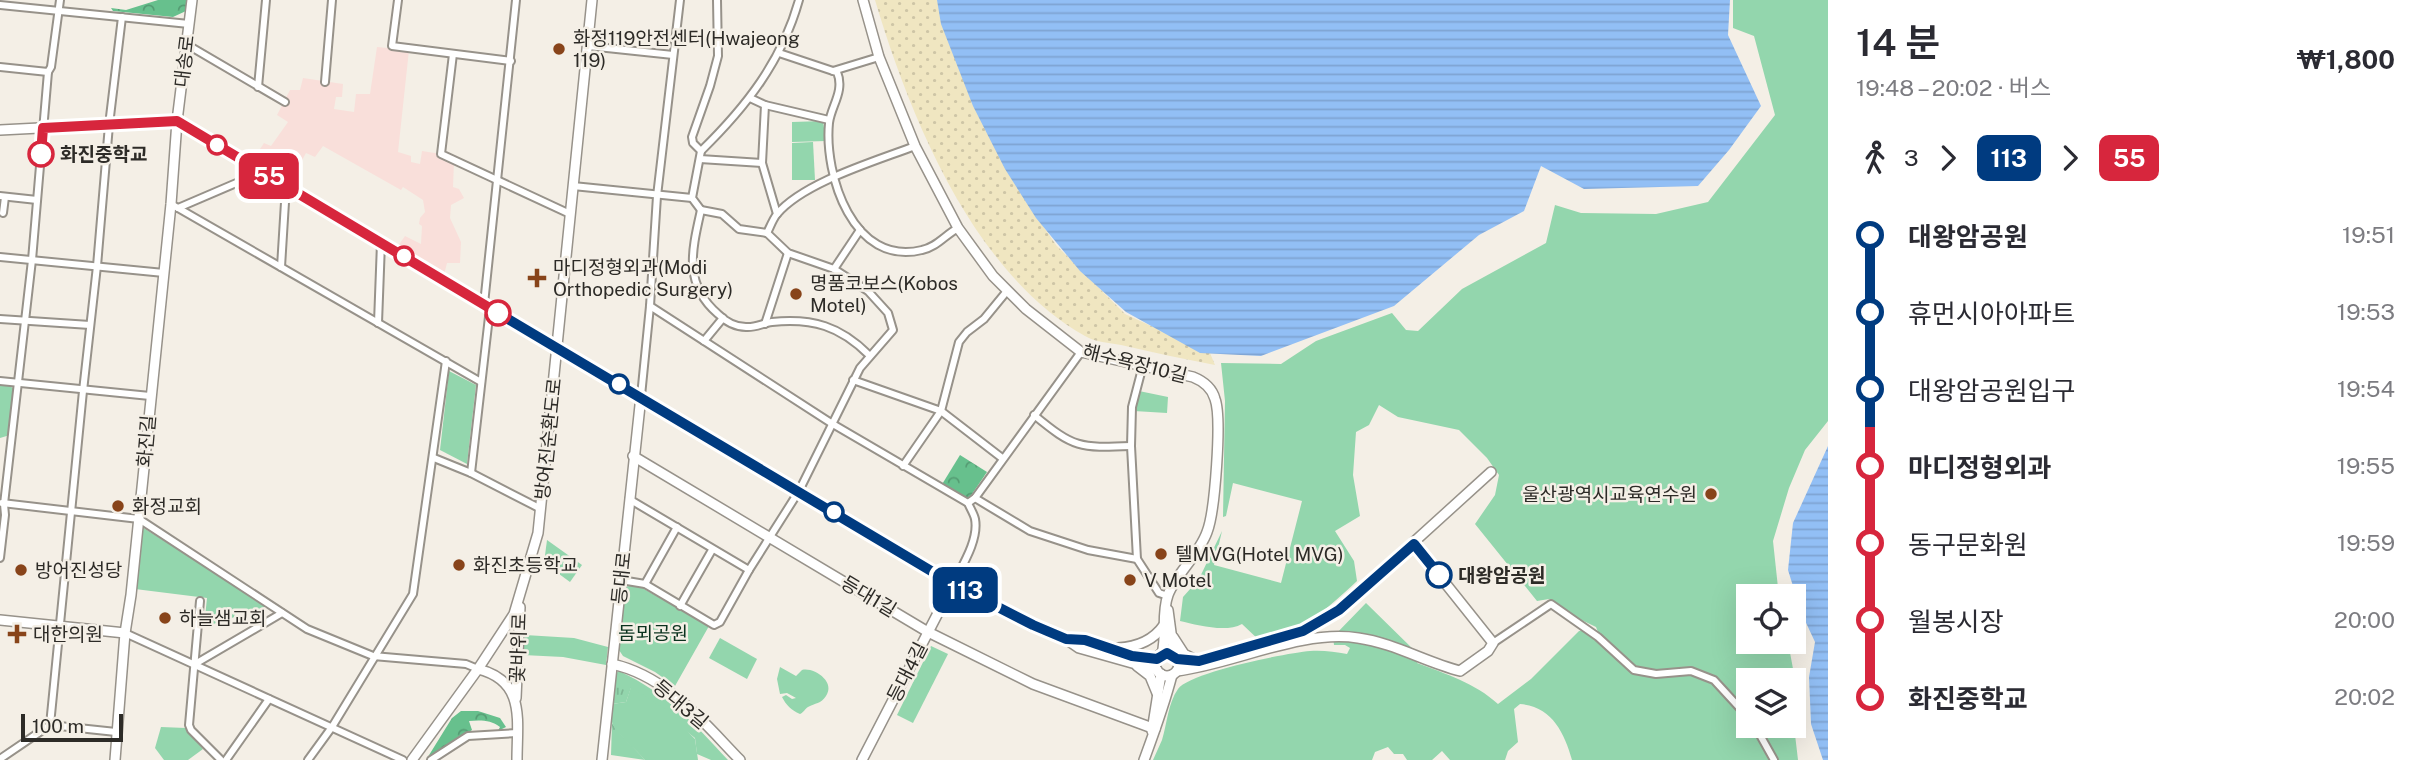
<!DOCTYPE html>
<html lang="ko">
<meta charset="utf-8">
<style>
body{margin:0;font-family:"Public Sans","Noto Sans KR",sans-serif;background:#f7f7f7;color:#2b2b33;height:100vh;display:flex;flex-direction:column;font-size:26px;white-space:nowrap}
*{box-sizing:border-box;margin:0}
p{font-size:23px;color:#7c7c81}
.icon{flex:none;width:38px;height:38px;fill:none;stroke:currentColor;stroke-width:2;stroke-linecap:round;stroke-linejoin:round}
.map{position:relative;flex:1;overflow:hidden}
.drawer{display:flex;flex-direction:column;background:#fff;width:595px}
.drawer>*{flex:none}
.badge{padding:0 14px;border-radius:10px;font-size:24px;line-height:46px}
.fabs{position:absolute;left:1736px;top:584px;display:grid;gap:14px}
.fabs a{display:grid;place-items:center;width:70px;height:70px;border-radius:0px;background:#fff;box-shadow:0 7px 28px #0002;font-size:35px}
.scale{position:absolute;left:21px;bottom:18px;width:102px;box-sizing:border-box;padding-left:7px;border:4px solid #2d2b27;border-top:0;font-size:19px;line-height:24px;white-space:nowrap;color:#2d2b27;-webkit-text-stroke:5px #f4efe6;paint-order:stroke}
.map>.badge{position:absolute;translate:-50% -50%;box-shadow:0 0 0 4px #fff}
.legs{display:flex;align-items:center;gap:10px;height:77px;padding:0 28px;font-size:23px}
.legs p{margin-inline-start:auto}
.summary{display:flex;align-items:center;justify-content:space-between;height:119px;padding:0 28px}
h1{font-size:38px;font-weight:600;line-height:52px}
ul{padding:0 28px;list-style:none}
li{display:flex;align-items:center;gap:24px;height:77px;font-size:26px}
li i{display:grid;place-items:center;width:10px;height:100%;margin:0 9px;background:currentColor}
li i::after{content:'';width:18px;height:18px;margin:-9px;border:5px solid;border-radius:50%;background:#fff}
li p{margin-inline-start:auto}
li:first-child i{background:linear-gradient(#0000 50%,currentColor 0)}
li:last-child i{background:linear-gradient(currentColor 50%,#0000 0)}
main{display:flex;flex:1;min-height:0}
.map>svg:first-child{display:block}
.commercial{fill:#f9dfda}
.grass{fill:url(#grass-tufts)}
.forest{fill:url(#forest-crowns)}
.sand{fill:url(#sand-dots)}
.green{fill:#93d6ad}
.water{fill:url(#water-rules)}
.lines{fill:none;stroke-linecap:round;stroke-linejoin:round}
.street-casing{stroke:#97928a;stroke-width:10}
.secondary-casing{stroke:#97928a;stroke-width:12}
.street{stroke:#fff;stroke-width:6}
.secondary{stroke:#fff;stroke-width:9}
.line-1-casing{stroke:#fff;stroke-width:16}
.line-2-casing{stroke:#fff;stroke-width:16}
.line-1{stroke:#003b80;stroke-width:10}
.line-2{stroke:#d7263d;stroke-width:10}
.poi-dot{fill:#88441a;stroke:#f4efe6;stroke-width:2.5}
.stop-2-dot{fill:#fff;stroke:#d7263d;stroke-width:3.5}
.stop-1-dot{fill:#fff;stroke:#003b80;stroke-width:3.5}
.labels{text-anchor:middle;stroke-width:5;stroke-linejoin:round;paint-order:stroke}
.poi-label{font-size:19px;fill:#2d2b27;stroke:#f4efe6;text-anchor:start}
.street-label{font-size:19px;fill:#2d2b27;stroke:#f4efe6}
.stop-label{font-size:19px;font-weight:bold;fill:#2d2b27;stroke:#f4efe6;text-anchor:start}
.park-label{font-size:19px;fill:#0a321e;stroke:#f4efe6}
</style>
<main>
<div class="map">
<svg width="1828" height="760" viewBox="0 0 1828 760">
<defs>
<pattern id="grass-tufts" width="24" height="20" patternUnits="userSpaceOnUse" patternTransform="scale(1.75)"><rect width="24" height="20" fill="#93d6ad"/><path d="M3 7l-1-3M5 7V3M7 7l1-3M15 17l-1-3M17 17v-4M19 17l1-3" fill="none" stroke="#7fb895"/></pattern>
<pattern id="forest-crowns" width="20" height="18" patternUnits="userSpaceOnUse" patternTransform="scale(1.75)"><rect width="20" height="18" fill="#67c08d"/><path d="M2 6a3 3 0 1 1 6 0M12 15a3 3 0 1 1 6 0" fill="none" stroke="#559c73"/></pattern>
<pattern id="sand-dots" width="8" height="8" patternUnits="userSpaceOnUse" patternTransform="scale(1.75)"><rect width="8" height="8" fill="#f0e6c1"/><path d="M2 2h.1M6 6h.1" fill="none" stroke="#cec5a6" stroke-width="1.8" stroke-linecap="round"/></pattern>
<pattern id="water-rules" width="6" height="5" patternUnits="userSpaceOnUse" patternTransform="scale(1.75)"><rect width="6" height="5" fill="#92bff5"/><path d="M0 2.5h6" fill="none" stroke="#7ea4d2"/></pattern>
</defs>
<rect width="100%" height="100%" fill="#f4efe6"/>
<path class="commercial" d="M377,47L409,50L398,152L411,156V162L420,164L422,151L441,154L454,162L453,187L459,189L464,198L451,205L450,218L461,242L460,263H447L444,275L398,246L405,236L421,244L422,226L419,224L420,218L425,212L423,200L403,187L401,190L323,146L315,157L306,153L290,182L252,161L264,143L271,146L288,122L277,115L290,90H300L303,78L343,84L342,97H336L334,109L354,112L356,94H370Z"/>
<g class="grass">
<path d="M619,671C666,693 694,723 728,760H711L697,754L695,738L631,688L626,702L612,704L615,674Z"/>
<path d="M612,723C621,737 634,747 645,760L611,755Z"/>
</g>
<g class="forest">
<path d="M158,0H187L186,11L173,17L113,11L111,8L126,10Z"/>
<path d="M960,455L987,472L970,497L964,499L941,486Z"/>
<path d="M461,711H478L500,718L506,727L498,731L500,727C491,720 481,720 469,721L472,730L429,760H426L452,718Z"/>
</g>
<path class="sand" d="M875,0H945L1024,198L1056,245L1125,314L1210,353L1215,365C1183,359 1152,352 1121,345C1109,343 1095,342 1085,336C973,273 910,117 875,0Z"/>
<g class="green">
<path d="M1733,0H1828V421L1805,450L1789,488L1773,541L1779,597H1748V642H1788L1794,674V706V681H1748V726H1794L1798,760H1572C1564,732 1552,707 1520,704L1514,709L1518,742L1508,751L1505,760H1450L1442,751L1432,760H1407L1403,754H1394L1388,747L1375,752L1372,760H1153C1156,753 1159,747 1162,740C1167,724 1168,703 1178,689C1190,672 1287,653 1310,651C1323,650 1335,652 1347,654L1350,648L1345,645H1334L1333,637L1366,603L1418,654L1417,663C1446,674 1475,683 1498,704L1531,679L1579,631L1590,630L1605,649L1596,627L1569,614L1549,599L1537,601L1475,524L1495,495L1499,475L1487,458L1459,430L1398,417L1379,405L1369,425L1356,432L1353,475L1360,516L1335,531L1354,561L1357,581C1326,610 1303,631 1261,642L1242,624C1226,633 1197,625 1180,621L1183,597L1199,579L1222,531L1214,565L1281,583L1302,501L1233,483L1226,516L1223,517L1225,401L1221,363L1281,364L1316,341L1392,313L1406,330L1418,331L1462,289L1546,243L1555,205L1581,213L1656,214L1708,202L1775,115L1754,36L1733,28Z"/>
<path d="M823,121L826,141L792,142V122Z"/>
<path d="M813,142L815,180H792V143Z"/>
<path d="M449,371L476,385L467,464L440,450Z"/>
<path d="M0,385L10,386L14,389L10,435L0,438Z"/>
<path d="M1139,391L1168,397L1167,413L1134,411Z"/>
<path d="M142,527L268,606L204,627L207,598L135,589Z"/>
<path d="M547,540L582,565L570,582L544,563Z"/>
<path d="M637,585L709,626L675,686L655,672L623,656L617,647L622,587Z"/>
<path d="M525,635L574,638L608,647L606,665L563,657L523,655Z"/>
<path d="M720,638L757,659L747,679L709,658Z"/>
<path d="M931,646L948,654L913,723L897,715Z"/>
<path d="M780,667L796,676L802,670C814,667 836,682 826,696C821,704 815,703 808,707C805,709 803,713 800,714C791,710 786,705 782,697L786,695L792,699L796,698L787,693L780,694L777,679Z"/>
<path d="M631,687L665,709L695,739L698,760H645C638,751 613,731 612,722C611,717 612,710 612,704L626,702Z"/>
<path d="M161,727L186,728L203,749L188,760H164L155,748Z"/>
</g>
<g class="water">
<path d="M937,0H1730L1728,35L1761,106L1729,150L1698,186L1584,189L1541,166L1524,211L1479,235L1394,306L1261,356L1200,353L1126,312L1080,271L1036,218L1005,169L973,106L941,24Z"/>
<path d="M1828,446V760H1823L1811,724L1809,677L1815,642L1801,612L1788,570L1793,523Z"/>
</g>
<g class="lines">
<defs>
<g id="street">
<path d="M398,0L392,46L511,61"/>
<path d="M0,5L189,24"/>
<path d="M186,44L285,102"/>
<path d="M588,46L673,55"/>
<path d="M779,53L833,71L879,57"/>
<path d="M453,54L441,154L570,214"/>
<path d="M0,67L48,72"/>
<path d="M833,71L837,72C845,91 831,106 829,123C824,175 853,267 922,250C937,247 945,235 958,228"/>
<path d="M325,82L332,0"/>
<path d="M258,87L266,0"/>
<path d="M750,98L765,105L829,120"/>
<path d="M765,105L762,163L777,214"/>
<path d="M701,151C746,107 782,61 799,0"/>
<path d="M700,159L762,163"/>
<path d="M573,186L692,198"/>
<path d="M0,196L37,200"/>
<path d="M171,204L481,382"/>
<path d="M178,208L262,172"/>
<path d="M701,210C692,250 683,284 718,314C725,321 735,327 746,327C755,328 763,323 772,322C813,318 840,326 869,355"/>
<path d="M701,210L692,198L701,151L693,143L692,137L710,86L718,56L717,0"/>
<path d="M701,210L722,214L739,229L767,233"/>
<path d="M3,213L5,197"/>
<path d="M767,233C770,227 773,219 777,214C804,182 876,161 915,146"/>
<path d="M0,257L164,273"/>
<path d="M281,267L286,186"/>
<path d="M834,269L860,230"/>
<path d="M484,304L516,0"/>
<path d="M650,306L831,423L968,503"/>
<path d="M0,319L90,325"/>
<path d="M378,323L381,243"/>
<path d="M765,324L788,253"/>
<path d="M704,341L723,318"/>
<path d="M1143,365L1132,407L1131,446L1137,559L1159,593L1168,596"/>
<path d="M853,380L941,411L1002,458"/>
<path d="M0,381L150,396"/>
<path d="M641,396L650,306L657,196L680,0"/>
<path d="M1034,415C1074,448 1079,448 1131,446"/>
<path d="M434,458L471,473L541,509"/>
<path d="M903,466L941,411L959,342L967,332L984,319L1007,291"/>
<path d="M471,473L490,308"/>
<path d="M975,498L1030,531L1088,550L1137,559"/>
<path d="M629,499L749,570"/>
<path d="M2,503L139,519L307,629L373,656L466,664L478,669"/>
<path d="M0,558L5,515L4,504L32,260L48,72L51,67L60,0"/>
<path d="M621,580L645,584L714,625L720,622L749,570L799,491L860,368L893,330L888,313L868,291L834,269L788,253L767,233"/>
<path d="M645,584L677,527"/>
<path d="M953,584C962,566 979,540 975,519C974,514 970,508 968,503L975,498L1081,352"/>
<path d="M200,601L189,725L191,730L221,760"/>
<path d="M680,606L712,550"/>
<path d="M125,633L403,760"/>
<path d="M1493,643L1551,604L1598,637L1634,670L1656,674L1691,671L1714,680L1748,717"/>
<path d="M195,664L282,613"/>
<path d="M50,725L83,391L97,266L109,125L122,17"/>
<path d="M1755,726L1774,760"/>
<path d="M0,759L50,725L116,732"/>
<path d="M226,760L269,699"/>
<path d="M308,760L332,727L413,594L446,361"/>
<path d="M431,760L468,736L517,733"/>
</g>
<g id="secondary">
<path d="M863,0L879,57L915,146L958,228L993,276L1026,309L1081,352L1193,377C1203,381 1212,388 1215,399C1222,418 1215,512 1207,532C1199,555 1175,575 1168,595C1161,614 1167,635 1162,654"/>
<path d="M0,130L177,121L953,584L1033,625L1066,639L1079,648L1157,670"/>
<path d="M633,456L928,632L1033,684L1155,729"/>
<path d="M1168,610L1174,655"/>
<path d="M0,620L125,633"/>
<path d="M1173,637L1184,654L1194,659"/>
<path d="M1068,639C1098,642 1126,658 1157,658"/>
<path d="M1118,648C1137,647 1153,641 1164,625"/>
<path d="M1243,649L1303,631L1339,610L1491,472"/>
<circle cx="1167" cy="664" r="12"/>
<path d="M1177,659L1199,661L1226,654"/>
<path d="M612,664C667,676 703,722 740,760"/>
<path d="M1137,666L1150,676L1157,693"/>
<path d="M478,669C526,681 517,720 517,760"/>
<path d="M1177,671C1233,664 1302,629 1358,638C1394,643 1425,662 1460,671L1488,651L1493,643L1414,544"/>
<path d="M516,698L520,607"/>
<path d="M1152,731L1161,674"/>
<path d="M115,760L125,633L131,595L171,204L177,121L192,0"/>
<path d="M412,760L478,669L514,614L538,533L592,0"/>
<path d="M602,760L641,396"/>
<path d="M862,760L953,584"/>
<path d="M1144,760C1155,730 1164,706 1172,675"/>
</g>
</defs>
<use href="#street" class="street-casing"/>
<use href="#secondary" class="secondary-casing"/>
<use href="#street" class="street"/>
<use href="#secondary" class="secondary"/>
</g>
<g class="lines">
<defs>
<path id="line-1" d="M498,313L953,584L1033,625L1066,639L1085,640L1132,656L1157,659L1167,653L1177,659L1199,661L1303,631L1339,610L1414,544L1439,575"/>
<path id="line-2" d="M41,154L43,128L177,121L498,313"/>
</defs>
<use href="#line-1" class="line-1-casing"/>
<use href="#line-2" class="line-2-casing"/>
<use href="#line-1" class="line-1"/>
<use href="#line-2" class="line-2"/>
</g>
<g class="poi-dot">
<circle cx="559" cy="49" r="7"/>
<path d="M533.5 267.5h7v7h7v7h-7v7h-7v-7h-7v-7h7z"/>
<circle cx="796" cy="294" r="7"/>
<circle cx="1711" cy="494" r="7"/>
<circle cx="118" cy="506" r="7"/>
<circle cx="1161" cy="554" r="7"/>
<circle cx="459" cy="565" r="7"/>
<circle cx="21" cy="570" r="7"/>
<circle cx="1130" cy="580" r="7"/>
<circle cx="165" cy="618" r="7"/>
<path d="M13.5 623.5h7v7h7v7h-7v7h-7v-7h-7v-7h7z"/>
</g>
<g class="stop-2-dot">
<circle cx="217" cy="145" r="9"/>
<circle cx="41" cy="154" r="12"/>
<circle cx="404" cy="256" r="9"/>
<circle cx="498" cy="313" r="12"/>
</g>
<g class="stop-1-dot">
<circle cx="619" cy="384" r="9"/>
<circle cx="834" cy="512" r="9"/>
<circle cx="1439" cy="575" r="12"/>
</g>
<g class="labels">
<g class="poi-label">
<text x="573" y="45">화정119안전센터(Hwajeong<tspan x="573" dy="22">119)</tspan></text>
<text x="553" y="274">마디정형외과(Modi<tspan x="553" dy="22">Orthopedic Surgery)</tspan></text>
<text x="810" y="290">명품코보스(Kobos<tspan x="810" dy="22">Motel)</tspan></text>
<text x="1697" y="501" text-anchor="end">울산광역시교육연수원</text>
<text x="132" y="513">화정교회</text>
<text x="1175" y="561">텔MVG(Hotel MVG)</text>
<text x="473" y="572">화진초등학교</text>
<text x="35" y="577">방어진성당</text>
<text x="1144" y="587">V Motel</text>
<text x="179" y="625">하늘샘교회</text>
<text x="33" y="641">대한의원</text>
</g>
<g class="street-label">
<text transform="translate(184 61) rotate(-83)" y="7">대송로</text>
<text transform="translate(1135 363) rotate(14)" y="7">해수욕장10길</text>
<text transform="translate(548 439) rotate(-84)" y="7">방어진순환도로</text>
<text transform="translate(146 441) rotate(-85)" y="7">화진길</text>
<text transform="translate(621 578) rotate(-84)" y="7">등대로</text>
<text transform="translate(869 596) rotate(31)" y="7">등대1길</text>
<text transform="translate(518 648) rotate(-88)" y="7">꽃바위로</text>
<text transform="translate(907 672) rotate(-63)" y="7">등대4길</text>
<text transform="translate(681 704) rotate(40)" y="7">등대3길</text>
</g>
<g class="stop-label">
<text x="60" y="161">화진중학교</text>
<text x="1458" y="582">대왕암공원</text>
</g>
<g class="park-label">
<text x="653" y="640">돔뫼공원</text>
</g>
</g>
</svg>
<div class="fabs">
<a><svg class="icon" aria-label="locate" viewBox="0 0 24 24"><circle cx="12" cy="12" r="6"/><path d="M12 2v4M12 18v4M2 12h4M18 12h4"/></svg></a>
<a><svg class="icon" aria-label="layers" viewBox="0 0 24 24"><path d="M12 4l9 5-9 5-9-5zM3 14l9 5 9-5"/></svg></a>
</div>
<div class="scale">100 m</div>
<b class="badge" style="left:965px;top:590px;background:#003b80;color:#fff">113</b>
<b class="badge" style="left:269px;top:176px;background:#d7263d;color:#fff">55</b>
</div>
<section class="drawer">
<div class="summary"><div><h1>14 분</h1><p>19:48 – 20:02 · 버스</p></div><b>₩1,800</b></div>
<div class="legs"><svg class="icon" aria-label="walk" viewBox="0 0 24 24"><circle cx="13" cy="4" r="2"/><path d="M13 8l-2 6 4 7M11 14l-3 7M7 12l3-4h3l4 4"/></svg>3<svg class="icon" aria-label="forward" viewBox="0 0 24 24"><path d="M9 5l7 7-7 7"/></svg><b class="badge" style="background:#003b80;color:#fff">113</b><svg class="icon" aria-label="forward" viewBox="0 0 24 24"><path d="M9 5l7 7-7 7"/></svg><b class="badge" style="background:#d7263d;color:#fff">55</b></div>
<ul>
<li><i style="color:#003b80"></i><b>대왕암공원</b><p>19:51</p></li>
<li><i style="color:#003b80"></i><span>휴먼시아아파트</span><p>19:53</p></li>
<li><i style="color:#003b80"></i><span>대왕암공원입구</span><p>19:54</p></li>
<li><i style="color:#d7263d"></i><b>마디정형외과</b><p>19:55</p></li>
<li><i style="color:#d7263d"></i><span>동구문화원</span><p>19:59</p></li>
<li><i style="color:#d7263d"></i><span>월봉시장</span><p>20:00</p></li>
<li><i style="color:#d7263d"></i><b>화진중학교</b><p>20:02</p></li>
</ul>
</section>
</main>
